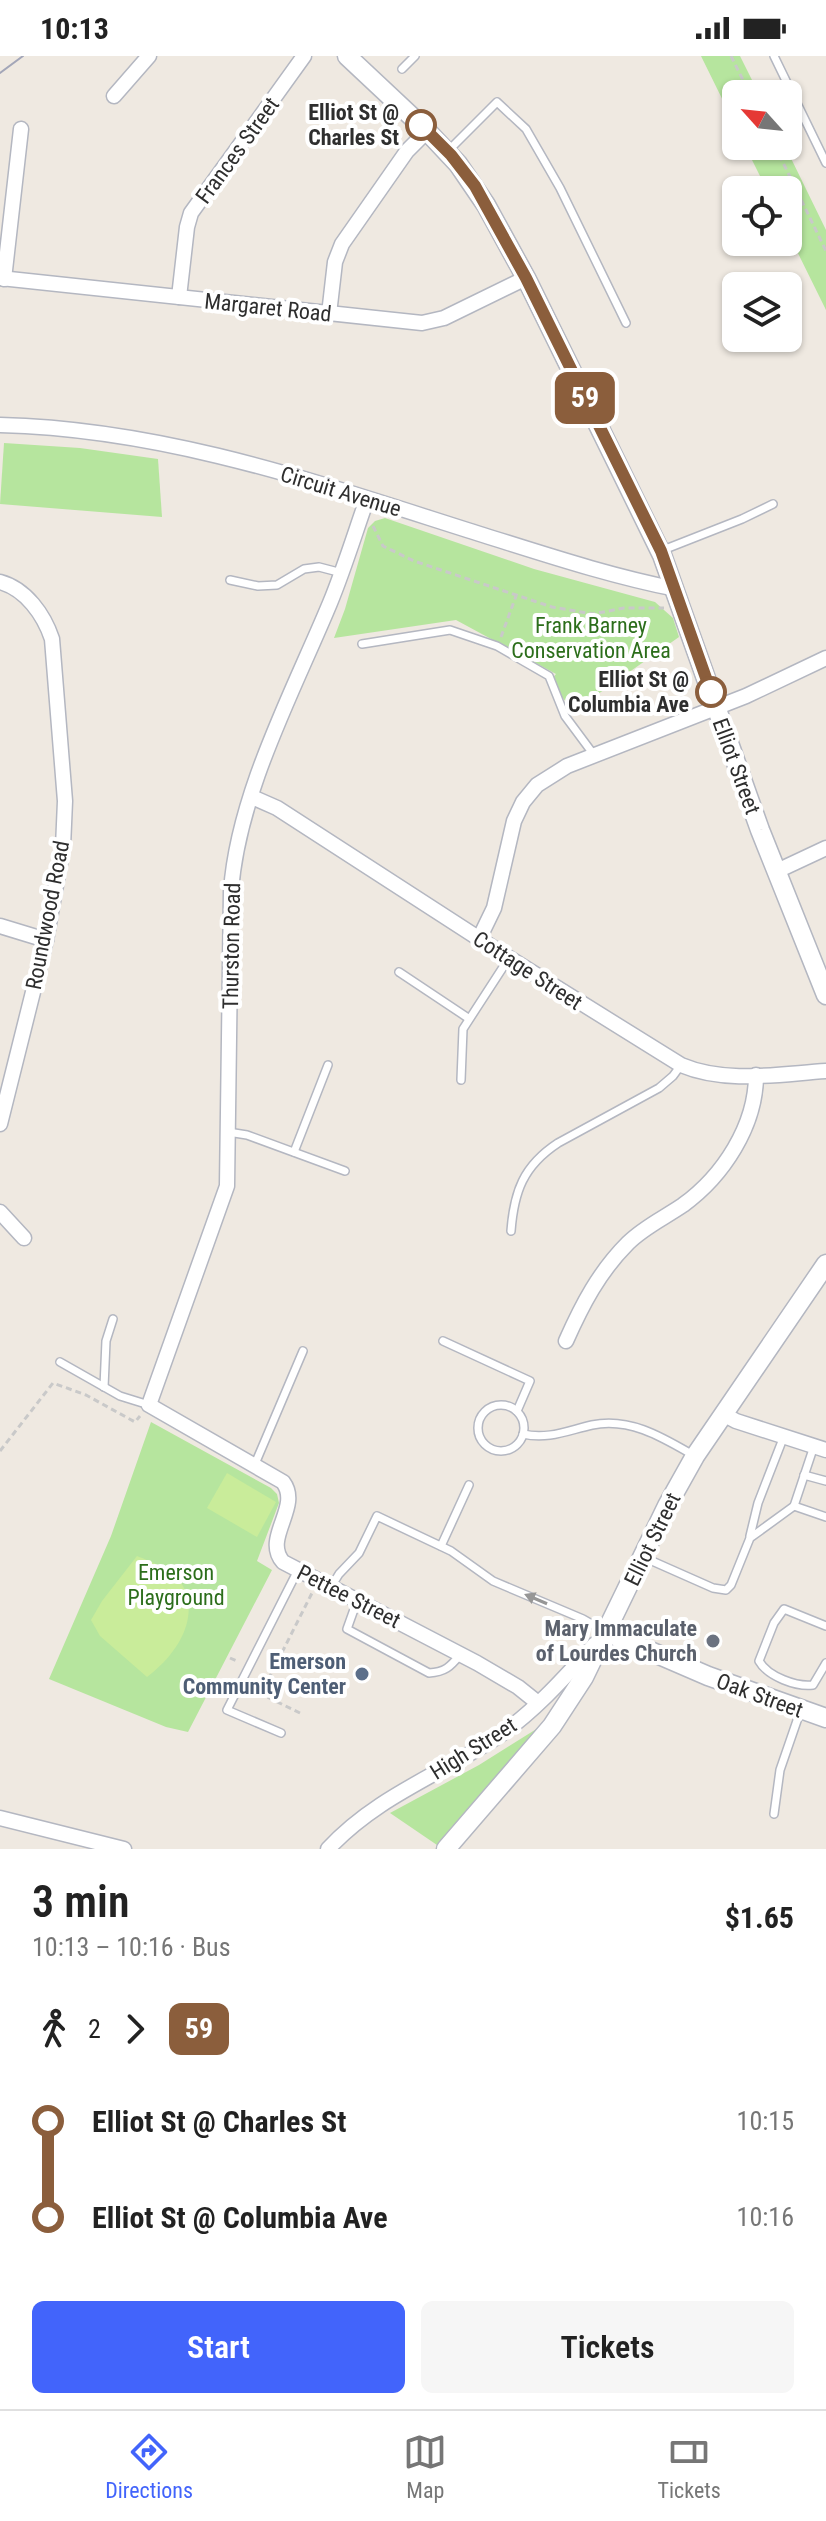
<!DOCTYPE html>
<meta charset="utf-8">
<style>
body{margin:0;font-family:"Roboto Condensed",sans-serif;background:#f6f6f6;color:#222;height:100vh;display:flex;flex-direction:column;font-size:30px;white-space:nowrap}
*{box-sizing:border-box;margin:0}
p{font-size:26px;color:#767676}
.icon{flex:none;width:44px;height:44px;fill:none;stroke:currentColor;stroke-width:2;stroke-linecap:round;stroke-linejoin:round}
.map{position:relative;height:1793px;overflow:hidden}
.sheet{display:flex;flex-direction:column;background:#fff;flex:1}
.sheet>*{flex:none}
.badge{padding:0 16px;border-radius:12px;font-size:28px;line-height:52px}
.needle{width:52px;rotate:297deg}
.controls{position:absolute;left:722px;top:24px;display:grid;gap:16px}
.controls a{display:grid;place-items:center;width:80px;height:80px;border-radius:12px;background:#fff;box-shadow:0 2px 6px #0004;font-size:40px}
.map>.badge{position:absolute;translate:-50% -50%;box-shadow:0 0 0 4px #fff}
.legs{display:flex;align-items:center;gap:12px;height:88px;padding:0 32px;font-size:26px}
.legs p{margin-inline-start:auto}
.head{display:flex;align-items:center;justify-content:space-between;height:136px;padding:0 32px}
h1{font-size:44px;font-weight:600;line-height:60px}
.action{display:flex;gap:16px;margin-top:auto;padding:16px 32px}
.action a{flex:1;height:92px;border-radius:12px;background:#4264fb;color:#fff;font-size:32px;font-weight:600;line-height:92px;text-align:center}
.action a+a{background:#f6f6f6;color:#222}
ul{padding:0 32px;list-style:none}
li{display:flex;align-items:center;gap:28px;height:96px;font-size:30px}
li i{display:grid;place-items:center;width:12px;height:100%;margin:0 10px;background:currentColor}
li i::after{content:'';width:20px;height:20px;margin:-10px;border:6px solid;border-radius:50%;background:#fff}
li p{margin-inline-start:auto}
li:first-child i{background:linear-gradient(#0000 50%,currentColor 0)}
li:last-child i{background:linear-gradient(currentColor 50%,#0000 0)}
.status{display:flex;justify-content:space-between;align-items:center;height:56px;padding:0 40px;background:#fff;direction:ltr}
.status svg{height:22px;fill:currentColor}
.dock{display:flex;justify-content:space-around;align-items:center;height:112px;border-top:2px solid #e0e0e0;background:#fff;font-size:22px;color:#767676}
.dock a{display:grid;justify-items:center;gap:4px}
.dock .on{color:#4264fb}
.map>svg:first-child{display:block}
.green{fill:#b6e59e}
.pitch{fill:#c9ec9a}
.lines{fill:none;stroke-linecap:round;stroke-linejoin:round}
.service-casing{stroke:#b4b7c1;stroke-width:10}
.minor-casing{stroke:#b4b7c1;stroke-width:17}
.tertiary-casing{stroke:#b4b7c1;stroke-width:21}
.path{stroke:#c9c9c9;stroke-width:3;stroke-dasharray:6 4;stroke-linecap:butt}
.service{stroke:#fff;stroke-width:7}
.minor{stroke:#fff;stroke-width:14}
.tertiary{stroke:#fff;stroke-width:18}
.tram{stroke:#a3a6b8;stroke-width:2}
.oneway{fill:#969696}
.line-1-casing{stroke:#fff;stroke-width:18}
.line-1{stroke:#8b5e3c;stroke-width:12}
.stop-1-dot{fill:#fff;stroke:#8b5e3c;stroke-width:4}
.worship-dot{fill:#6b7280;stroke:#fff;stroke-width:3}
.service-dot{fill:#5c6f8a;stroke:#fff;stroke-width:3}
.labels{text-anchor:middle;stroke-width:8;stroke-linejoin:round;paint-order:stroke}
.stop-label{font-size:22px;font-weight:bold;fill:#2e2e2e;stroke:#fff;text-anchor:end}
.street-label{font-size:22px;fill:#2e2e2e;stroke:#fff}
.park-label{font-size:22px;fill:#2c6e1b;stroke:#fff}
.worship-label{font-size:22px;font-weight:bold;fill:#5b616d;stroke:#fff;text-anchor:end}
.service-label{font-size:22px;font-weight:bold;fill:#4e5e75;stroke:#fff;text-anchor:end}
</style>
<div class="status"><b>10:13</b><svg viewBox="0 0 49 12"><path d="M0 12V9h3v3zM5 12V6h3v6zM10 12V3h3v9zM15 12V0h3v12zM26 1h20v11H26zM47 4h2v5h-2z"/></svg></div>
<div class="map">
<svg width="826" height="1793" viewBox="0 0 826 1793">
<rect width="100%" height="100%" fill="#efe9e1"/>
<g class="green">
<path d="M701,0H740L759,38H736V71Z"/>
<path d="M745,90H785L826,174V254L788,177V134H767Z"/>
<path d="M4,387L80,392L158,403L162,461L0,448Z"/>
<path d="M385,462L534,513L655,546L673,562L679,581L574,655L549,626L556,618L456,564L334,582L345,553L368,472L375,465Z"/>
<path d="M151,1366L271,1432L277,1438L279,1447L257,1505L272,1514L188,1676L166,1671L49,1623L111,1480Z"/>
<path d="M538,1672L437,1789L390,1757L479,1709Z"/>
</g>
<g class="pitch">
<path d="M227,1417L276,1446L257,1481L207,1452Z"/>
<path d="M137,1500C152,1506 175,1514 183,1530C201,1565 173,1602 147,1621L100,1580L91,1564L102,1545Z"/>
</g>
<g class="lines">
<defs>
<g id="service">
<path d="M774,0L826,107"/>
<path d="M402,13L415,0"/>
<path d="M449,94L497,46L526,73L560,132L626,267"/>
<path d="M663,494L742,463L773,448"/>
<path d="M230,524L258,530L277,529L304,513L319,511L342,517"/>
<path d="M362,588L450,574L497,590L549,620L565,660L594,699"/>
<path d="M399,916L468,962"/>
<path d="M461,1024L463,973L509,902"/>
<path d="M228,1076L247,1079L345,1115"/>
<path d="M294,1096L328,1009"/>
<path d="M511,1175C514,1136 523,1110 558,1087L659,1032L673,1020L681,1009"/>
<path d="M443,1285L530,1325L517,1355"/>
<path d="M60,1306L120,1340L149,1349"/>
<path d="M104,1331L106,1285L113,1263"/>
<circle cx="501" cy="1372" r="23"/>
<path d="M523,1378C548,1384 569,1374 592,1369C629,1361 662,1381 693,1399"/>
<path d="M255,1408L303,1295"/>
<path d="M804,1419L826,1425"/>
<path d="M794,1450L826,1461"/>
<path d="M750,1480L758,1447L784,1380"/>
<path d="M441,1490L469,1429"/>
<path d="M643,1501L713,1532L726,1534L731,1529L750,1482L794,1450L814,1390"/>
<path d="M331,1531L339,1518L359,1497L377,1460L451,1495L493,1525L583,1563L604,1575"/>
<path d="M357,1545L347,1573L429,1617C445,1616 450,1611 460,1599"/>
<path d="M826,1570L784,1553L774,1567L759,1605C768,1621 797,1631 813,1629L826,1607"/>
<path d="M281,1677L227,1654L298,1514"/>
<path d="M774,1758L780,1714L800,1656"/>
</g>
<g id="minor">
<path d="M114,40L149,0"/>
<path d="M0,222L422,267L444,262L526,222"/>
<path d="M4,223L21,73"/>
<path d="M179,241L187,171L191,157L304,0"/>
<path d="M329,258L335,206L342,188L407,95L427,75"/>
<path d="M0,369C169,373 324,429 483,479C547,499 610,520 676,533"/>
<path d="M367,443C355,477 344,513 330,547C293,636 238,738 231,835L227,1130L149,1349L283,1426C302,1451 262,1482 283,1506L477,1607L518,1631L538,1647"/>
<path d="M0,526C26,533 44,559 52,583L65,745L63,791L46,884L0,1068"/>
<path d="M252,741L277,752L509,902L681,1009C726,1028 779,1018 826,1015"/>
<path d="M777,815L826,792"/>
<path d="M0,870L46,884"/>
<path d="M479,883L494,852L514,765L523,746L537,729L567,710L746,640L826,602"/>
<path d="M0,1156L24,1182"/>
<path d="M566,1285C582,1249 599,1216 628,1187C644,1171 664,1162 683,1149C723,1120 756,1070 756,1019"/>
<path d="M723,1358L736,1365L826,1394"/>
<path d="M0,1762L124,1793"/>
<path d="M328,1793C376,1741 439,1719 497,1681C534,1656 565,1621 595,1588"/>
</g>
<g id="tertiary">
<path d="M347,0L427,75L458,108L486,149L526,222L662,499L760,774L826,939"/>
<path d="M606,1576L708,1620L826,1662"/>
<path d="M446,1793L552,1670L584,1621L667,1450L695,1400L826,1208"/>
</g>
</defs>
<use href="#service" class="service-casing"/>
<use href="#minor" class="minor-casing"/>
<use href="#tertiary" class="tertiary-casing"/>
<g class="path">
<path d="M731,0L750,38"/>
<path d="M775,90L826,195"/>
<path d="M373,470L383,490L414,505L552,551L593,558L624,552H664"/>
<path d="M501,581L516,540"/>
<path d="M0,1395L53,1327L86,1339L135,1366L140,1360"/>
<path d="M230,1602L239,1606"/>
<path d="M300,1657L261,1638L312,1537"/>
</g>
<use href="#service" class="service"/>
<use href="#minor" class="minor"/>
<use href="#tertiary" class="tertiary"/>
<path class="tram" d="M0,17L23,0"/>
</g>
<defs><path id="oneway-solid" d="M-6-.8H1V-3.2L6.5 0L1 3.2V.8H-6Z" transform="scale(2)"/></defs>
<use class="oneway" href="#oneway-solid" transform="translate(536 1543) rotate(-157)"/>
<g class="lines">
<defs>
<path id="line-1" d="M421,69L451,99L475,130L526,222L661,495L711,636"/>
</defs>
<use href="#line-1" class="line-1-casing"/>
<use href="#line-1" class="line-1"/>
</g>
<g class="stop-1-dot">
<circle cx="421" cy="69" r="14"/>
<circle cx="711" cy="636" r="14"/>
</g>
<circle class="worship-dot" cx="713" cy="1585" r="8"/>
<circle class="service-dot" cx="362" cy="1618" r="8"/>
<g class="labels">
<g class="stop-label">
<text x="399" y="64">Elliot St @<tspan x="399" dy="25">Charles St</tspan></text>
<text x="689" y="631">Elliot St @<tspan x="689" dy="25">Columbia Ave</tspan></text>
</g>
<g class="street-label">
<text transform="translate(237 94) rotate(-54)" y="8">Frances Street</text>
<text transform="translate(268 251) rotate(6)" y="8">Margaret Road</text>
<text transform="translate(341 435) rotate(17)" y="8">Circuit Avenue</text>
<text transform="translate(737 710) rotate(70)" y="8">Elliot Street</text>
<text transform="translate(47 859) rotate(-79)" y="8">Roundwood Road</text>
<text transform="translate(231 890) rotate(-89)" y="8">Thurston Road</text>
<text transform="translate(528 914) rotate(33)" y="8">Cottage Street</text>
<text transform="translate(652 1483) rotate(-64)" y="8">Elliot Street</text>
<text transform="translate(349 1540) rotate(27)" y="8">Pettee Street</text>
<text transform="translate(760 1639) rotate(20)" y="8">Oak Street</text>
<text transform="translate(473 1692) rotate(-32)" y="8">High Street</text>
</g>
<g class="park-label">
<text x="591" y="577">Frank Barney<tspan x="591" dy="25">Conservation Area</tspan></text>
<text x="176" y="1524">Emerson<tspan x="176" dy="25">Playground</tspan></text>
</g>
<g class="worship-label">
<text x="697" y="1580">Mary Immaculate<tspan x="697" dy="25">of Lourdes Church</tspan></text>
</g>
<g class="service-label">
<text x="346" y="1613">Emerson<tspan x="346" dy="25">Community Center</tspan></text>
</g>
</g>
</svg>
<div class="controls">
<a><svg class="needle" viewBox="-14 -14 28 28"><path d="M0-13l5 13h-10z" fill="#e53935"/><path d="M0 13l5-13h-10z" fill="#767676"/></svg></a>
<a><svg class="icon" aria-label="locate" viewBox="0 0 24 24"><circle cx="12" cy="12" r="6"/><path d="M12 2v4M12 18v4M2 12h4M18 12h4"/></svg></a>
<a><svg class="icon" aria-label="layers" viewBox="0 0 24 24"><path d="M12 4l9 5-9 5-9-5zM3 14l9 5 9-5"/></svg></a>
</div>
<b class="badge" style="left:585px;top:342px;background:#8b5e3c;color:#fff">59</b>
</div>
<section class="sheet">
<div class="head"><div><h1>3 min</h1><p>10:13 – 10:16 · Bus</p></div><b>$1.65</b></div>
<div class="legs"><svg class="icon" aria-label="walk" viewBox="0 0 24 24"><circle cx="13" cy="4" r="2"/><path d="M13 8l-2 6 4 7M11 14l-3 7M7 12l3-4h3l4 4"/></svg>2<svg class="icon" aria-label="forward" viewBox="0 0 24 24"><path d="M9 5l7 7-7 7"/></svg><b class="badge" style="background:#8b5e3c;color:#fff">59</b></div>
<ul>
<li><i style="color:#8b5e3c"></i><b>Elliot St @ Charles St</b><p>10:15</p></li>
<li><i style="color:#8b5e3c"></i><b>Elliot St @ Columbia Ave</b><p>10:16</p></li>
</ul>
<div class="action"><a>Start</a><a>Tickets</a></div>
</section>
<nav class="dock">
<a class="on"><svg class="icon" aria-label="directions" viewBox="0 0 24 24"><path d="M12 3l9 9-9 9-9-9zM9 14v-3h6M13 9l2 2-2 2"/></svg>Directions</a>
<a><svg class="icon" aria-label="map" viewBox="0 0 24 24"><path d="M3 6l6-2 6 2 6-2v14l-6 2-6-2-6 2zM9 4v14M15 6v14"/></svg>Map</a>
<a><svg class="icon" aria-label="tickets" viewBox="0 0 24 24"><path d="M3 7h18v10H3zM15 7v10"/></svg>Tickets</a>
</nav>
